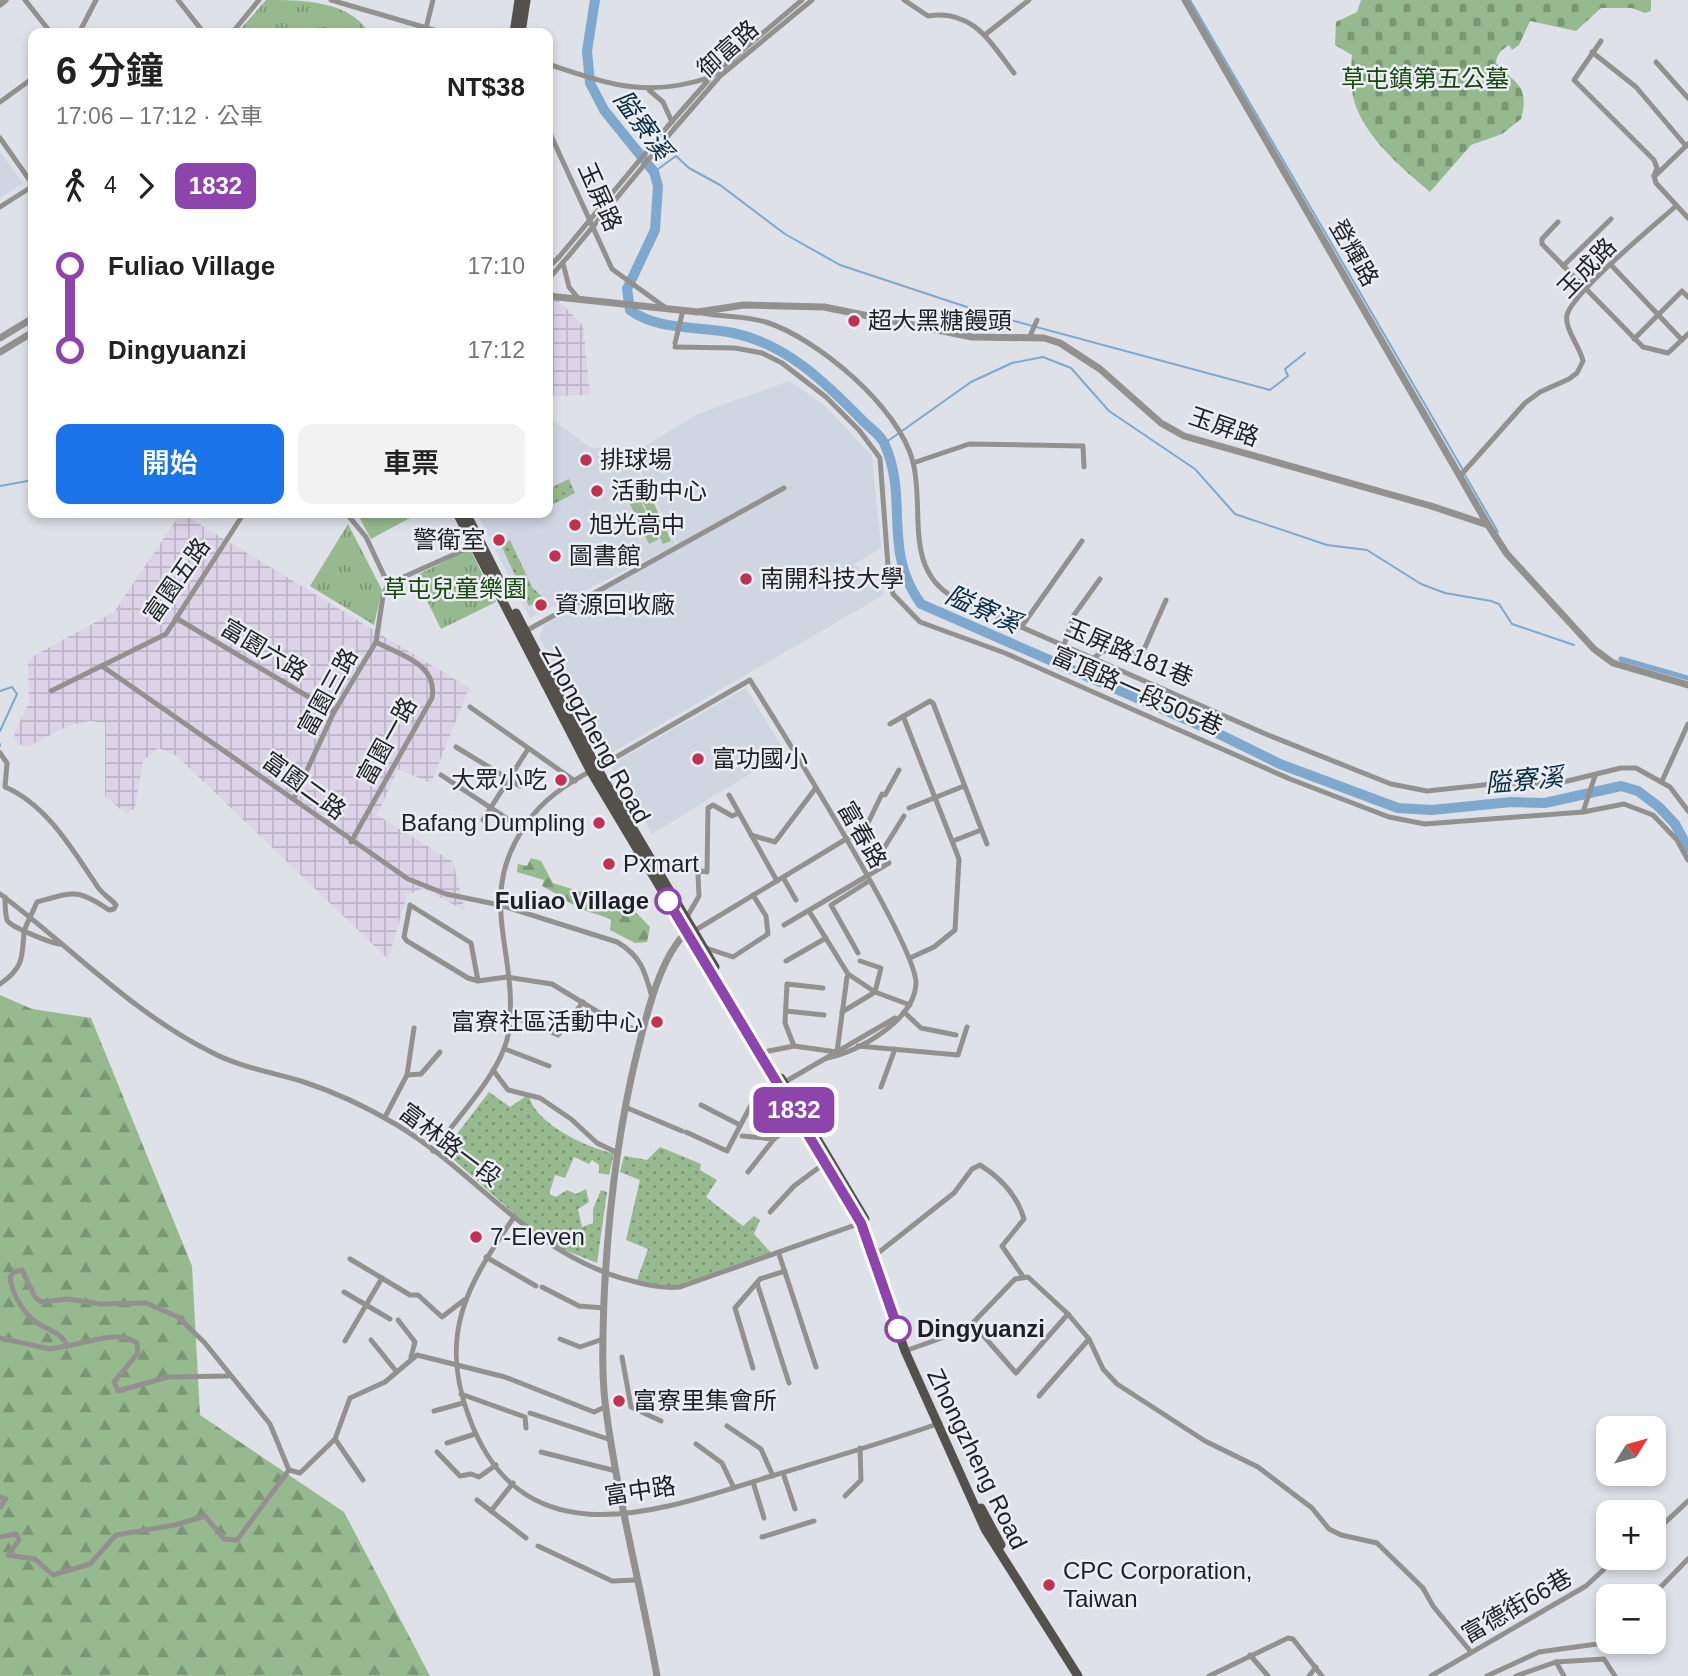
<!DOCTYPE html>
<html lang="zh-TW">
<meta charset="utf-8">
<style>
body{margin:0;font-family:Arial,"Noto Sans TC",sans-serif;background:#f2f2f2;color:#222;height:100vh;display:flex;flex-direction:column;font-size:26px;white-space:nowrap}
*{box-sizing:border-box;margin:0}
p{font-size:23px;color:#767676}
.icon{flex:none;width:38px;height:38px;fill:none;stroke:currentColor;stroke-width:2;stroke-linecap:round;stroke-linejoin:round}
.map{position:relative;flex:1;overflow:hidden}
.side{position:absolute;left:28px;top:28px;width:525px;height:490px;display:flex;flex-direction:column;background:#fff;border-radius:14px;box-shadow:0 4px 10px #0003}
.side>*{flex:none}
.badge{padding:0 14px;border-radius:10px;font-size:24px;line-height:46px}
.needle{width:46px;rotate:53deg}
.buttons{position:absolute;left:1596px;top:1416px;display:grid;gap:14px}
.buttons a{display:grid;place-items:center;width:70px;height:70px;border-radius:14px;background:#fff;box-shadow:0 4px 10px #0003;font-size:35px}
.map>.badge{position:absolute;translate:-50% -50%;box-shadow:0 0 0 4px #fff}
.legs{display:flex;align-items:center;gap:10px;height:77px;padding:0 28px;font-size:23px}
.legs p{margin-inline-start:auto}
.overview{display:flex;align-items:center;justify-content:space-between;height:119px;padding:0 28px}
h1{font-size:38px;font-weight:600;line-height:52px}
.action{display:flex;gap:14px;margin-top:auto;padding:14px 28px}
.action a{flex:1;height:80px;border-radius:14px;background:#1a73e8;color:#fff;font-size:28px;font-weight:600;line-height:80px;text-align:center}
.action a+a{background:#f2f2f2;color:#222}
ul{padding:0 28px;list-style:none}
li{display:flex;align-items:center;gap:24px;height:84px;font-size:26px}
li i{display:grid;place-items:center;width:10px;height:100%;margin:0 9px;background:currentColor}
li i::after{content:'';width:18px;height:18px;margin:-9px;border:5px solid;border-radius:50%;background:#fff}
li p{margin-inline-start:auto}
li:first-child i{background:linear-gradient(#0000 50%,currentColor 0)}
li:last-child i{background:linear-gradient(currentColor 50%,#0000 0)}
.map>svg:first-child{display:block}
.built{fill:#d0d5e2}
.industrial{fill:url(#industrial-grid)}
.grass{fill:url(#grass-dots)}
.forest{fill:url(#forest-firs)}
.cemetery{fill:url(#cemetery-stones)}
.park{fill:url(#park-tufts)}
.garden{fill:#97b990}
.lines{fill:none;stroke-linecap:round;stroke-linejoin:round}
.stream{stroke:#7ea8cd;stroke-width:2}
.canal{stroke:#7ea8cd;stroke-width:5}
.river{stroke:#7ea8cd;stroke-width:10}
.minor{stroke:#93918f;stroke-width:5}
.tertiary{stroke:#93918f;stroke-width:7}
.primary{stroke:#54514d;stroke-width:9}
.minor-bridge{stroke:#93918f;stroke-width:5}
.line-1-casing{stroke:#fff;stroke-width:16}
.line-1{stroke:#8e44ad;stroke-width:10}
.poi-dot{fill:#c13151;stroke:#eceef5;stroke-width:2.5}
.stop-1-dot{fill:#fff;stroke:#8e44ad;stroke-width:3.5}
.labels{text-anchor:middle;stroke-width:5;stroke-linejoin:round;paint-order:stroke}
.street-label{font-size:24px;fill:#1f2023;stroke:#eceef5}
.park-label{font-size:24px;fill:#18470d;stroke:#eceef5}
.poi-label{font-size:24px;fill:#1f2023;stroke:#eceef5;text-anchor:start}
.stop-label{font-size:24px;font-weight:bold;fill:#1f2023;stroke:#eceef5;text-anchor:end}
.water-label{font-size:26px;font-style:italic;fill:#0a2c45;stroke:#eceef5}
</style>
<div class="map">
<svg width="1688" height="1676" viewBox="0 0 1688 1676">
<defs>
<pattern id="industrial-grid" width="8" height="8" patternUnits="userSpaceOnUse" patternTransform="scale(1.75)"><rect width="8" height="8" fill="#dcd3e8"/><path d="M0 4h8M4 0v8" fill="none" stroke="#bcb5c7"/></pattern>
<pattern id="grass-dots" width="8" height="8" patternUnits="userSpaceOnUse" patternTransform="scale(1.75)"><rect width="8" height="8" fill="#97b990"/><path d="M2 2h.1M6 6h.1" fill="none" stroke="#7b9675" stroke-width="1.8" stroke-linecap="round"/></pattern>
<pattern id="forest-firs" width="22" height="20" patternUnits="userSpaceOnUse" patternTransform="scale(1.75)"><rect width="22" height="20" fill="#97b990"/><path d="M5 1l3.5 6h-7zM16 11l3.5 6h-7z" fill="#7b9675"/></pattern>
<pattern id="cemetery-stones" width="16" height="16" patternUnits="userSpaceOnUse" patternTransform="scale(1.75)"><rect width="16" height="16" fill="#97b990"/><path d="M2 7V4a2 2 0 0 1 4 0v3zM10 15v-3a2 2 0 0 1 4 0v3z" fill="#7b9675"/></pattern>
<pattern id="park-tufts" width="24" height="20" patternUnits="userSpaceOnUse" patternTransform="scale(1.75)"><rect width="24" height="20" fill="#97b990"/><path d="M3 7l-1-3M5 7V3M7 7l1-3M15 17l-1-3M17 17v-4M19 17l1-3" fill="none" stroke="#7b9675"/></pattern>
</defs>
<rect width="100%" height="100%" fill="#dee1e7"/>
<g class="built">
<path d="M0,152L23,183L0,198Z"/>
<path d="M789,381L824,405L872,456L881,548L854,564L885,594L601,759L539,637L544,626L566,609L680,549L632,454L698,414Z"/>
<path d="M548,417L590,447L629,452L676,545L530,618L477,513H548Z"/>
<path d="M746,688L785,752L652,834L610,765Z"/>
</g>
<g class="industrial">
<path d="M548,299L559,301L583,326L590,395L553,396L548,391Z"/>
<path d="M181,513L469,688L431,783L398,769L377,815L453,862L465,911L423,888L407,895L388,959L177,756L158,748L143,761L135,808L126,814L105,796V723L89,721L68,726L27,747L16,743L14,733L29,703L28,659L114,612Z"/>
</g>
<g class="grass">
<path d="M569,479L575,493L552,505L548,489Z"/>
<path d="M510,540L532,587L544,599L529,606L501,545Z"/>
<path d="M489,1092L510,1107L529,1094C531,1122 591,1150 614,1153L609,1175L599,1173V1165L592,1160L589,1164L574,1157L565,1178L555,1175L549,1194L556,1197L567,1190L576,1194L586,1189L589,1202L578,1209L582,1227L593,1223V1209L601,1190L607,1192L597,1263L547,1243L444,1151Z"/>
<path d="M660,1147L701,1164L700,1170L717,1180L706,1197L743,1226L754,1216L760,1220L754,1234L774,1256L684,1286L636,1283L648,1249L626,1240L640,1180L620,1172L624,1156L647,1160Z"/>
</g>
<g class="forest">
<path d="M531,858L541,861L553,883L632,908L650,927L647,942L635,943L610,930L611,920C600,914 588,913 578,907C565,901 555,892 542,886L544,880L517,872L518,864L527,866Z"/>
<path d="M0,995L32,1009L91,1018L192,1266L200,1415L344,1512L430,1676H0Z"/>
</g>
<path class="cemetery" d="M1361,0H1651V11L1645,13L1632,8H1601L1576,31L1530,21L1519,45L1512,50L1509,45C1501,50 1497,54 1496,63C1516,85 1530,85 1521,119L1502,134L1471,145L1430,192C1403,169 1367,139 1355,104C1350,89 1351,70 1352,55L1335,45L1336,22L1357,12Z"/>
<g class="park">
<path d="M266,0C301,0 349,0 369,33H237Z"/>
<path d="M348,524L382,590L374,625L310,586Z"/>
<path d="M470,549L496,602L441,629L415,576Z"/>
</g>
<g class="garden">
<path d="M324,16L343,23L348,33H339L323,26L302,33H289L302,22Z"/>
<path d="M643,480L671,541L663,544L634,484Z"/>
<path d="M637,494L659,539L649,544L627,498Z"/>
<path d="M357,513H419L371,539Z"/>
</g>
<g class="lines">
<g class="stream">
<path d="M1190,0L1463,470"/>
<path d="M654,172L676,156L689,168L720,185L785,234L840,265L988,314L1270,390L1288,376L1285,369L1305,353"/>
<path d="M885,443L971,382L1012,363L1043,357L1071,368L1109,411L1195,469L1235,514L1327,545L1367,550L1421,584L1445,593L1491,601L1499,604L1512,624L1574,645"/>
<path d="M1465,475L1498,532"/>
<path d="M0,486L33,480"/>
<path d="M0,691L12,687L17,694L0,731"/>
<path d="M0,744V746"/>
</g>
<path class="canal" d="M1621,659L1688,678"/>
<path class="river" d="M595,0L587,51L590,83L604,110L654,172L658,186L655,230L627,289L630,310C658,331 700,326 733,333C787,344 827,384 864,422C871,429 882,436 885,445C909,500 882,551 921,604L1217,733L1280,764L1398,808L1432,810L1511,802L1545,803L1621,786L1638,791L1659,807L1675,824L1688,848"/>
<g class="minor">
<path d="M25,0L51,33"/>
<path d="M178,0L204,33"/>
<path d="M331,0L444,33"/>
<path d="M904,0L928,16C972,8 991,43 1014,73"/>
<path d="M426,28L433,0"/>
<path d="M79,33L96,0"/>
<path d="M232,33L259,0"/>
<path d="M986,34L1029,0"/>
<path d="M1601,41L1574,80L1654,160L1657,168L1654,176"/>
<path d="M1592,52L1636,87L1686,146"/>
<path d="M1656,62L1688,98"/>
<path d="M548,64C609,84 646,99 711,77"/>
<path d="M649,90L663,102L672,122"/>
<path d="M0,102L33,78"/>
<path d="M668,126L712,76L802,0"/>
<path d="M548,129L612,269L666,308"/>
<path d="M674,129L720,76L812,0"/>
<path d="M0,138L33,185"/>
<path d="M1654,176L1656,183L1688,218"/>
<path d="M1655,176L1688,144"/>
<path d="M0,207L33,186"/>
<path d="M1558,222L1542,239V244L1643,347L1668,353L1688,334"/>
<path d="M563,263L569,287L578,298"/>
<path d="M1563,266L1611,219"/>
<path d="M1612,266L1682,340"/>
<path d="M548,268L559,257"/>
<path d="M548,280L564,261"/>
<path d="M702,313C723,317 745,316 766,322C818,339 899,407 913,462C925,510 903,570 955,598L1268,735L1391,784L1427,791L1493,784L1559,783L1621,768H1636L1670,787L1688,811"/>
<path d="M1030,336L1037,320"/>
<path d="M1634,339L1682,291L1688,297"/>
<path d="M675,343L683,310"/>
<path d="M675,347L735,348L762,353L782,363L826,397L859,430L880,458L888,566L893,594L920,622L1005,653L1290,779L1389,817L1425,824L1583,812L1624,804L1653,815L1677,840L1688,860"/>
<path d="M913,463L969,444L1083,446L1084,467"/>
<path d="M1460,476L1525,403L1540,392L1569,379L1577,373L1583,361C1580,347 1564,328 1567,315C1572,293 1656,224 1676,206"/>
<path d="M388,584L475,545"/>
<path d="M176,618L334,712"/>
<path d="M1022,626L1082,541"/>
<path d="M524,632L784,488"/>
<path d="M1064,645L1074,615L1100,579"/>
<path d="M1095,657L1103,651L1142,654L1166,600"/>
<path d="M102,666L408,879L446,894L500,905L617,942C641,956 645,971 652,997"/>
<path d="M51,691L166,634L244,513"/>
<path d="M470,707L575,781"/>
<path d="M903,716L959,859L955,930L934,947L910,958"/>
<path d="M890,724L930,701L933,703L987,844"/>
<path d="M456,747L520,786"/>
<path d="M0,753L7,763L5,787C46,804 73,850 97,886C102,894 110,898 116,905L114,909L109,910C77,888 73,892 37,902C34,910 25,926 24,932C22,957 24,968 0,984"/>
<path d="M441,775L523,829"/>
<path d="M1662,781L1688,724"/>
<path d="M729,795L777,881"/>
<path d="M294,798L334,712L376,642L383,596L388,584L366,537L346,513"/>
<path d="M909,808L964,786"/>
<path d="M1583,812L1595,776"/>
<path d="M483,820L528,749"/>
<path d="M751,835L775,842L815,789"/>
<path d="M953,841L981,830"/>
<path d="M351,842L432,698C438,664 402,656 376,642"/>
<path d="M784,879L796,900"/>
<path d="M0,894C71,947 131,1012 211,1052C239,1067 271,1072 301,1081C335,1092 367,1107 397,1125C477,1173 525,1247 618,1277C639,1283 658,1289 680,1287L861,1223"/>
<path d="M5,897C5,904 5,913 7,920C10,927 53,944 61,944"/>
<path d="M809,911L848,974L875,992L910,1005"/>
<path d="M687,917L699,896L698,874L701,871L707,872L708,808L713,805L732,816L739,813"/>
<path d="M784,925L889,863L881,853L904,816"/>
<path d="M694,931L866,827L882,794L885,795L899,770"/>
<path d="M703,947L733,957L768,934L766,916L753,895"/>
<path d="M858,953L831,905L869,881"/>
<path d="M786,961L826,938"/>
<path d="M860,961L881,968L875,992"/>
<path d="M478,981L471,943L410,905L404,937L407,941L468,978L478,981L507,977L552,984L598,1012L642,1033"/>
<path d="M786,1011L824,1015"/>
<path d="M842,1012L872,994"/>
<path d="M904,1012L921,1028L956,1035"/>
<path d="M510,1015L558,1035L583,1002"/>
<path d="M794,1046L785,1023L787,984L823,988"/>
<path d="M858,1046L958,1055L967,1027"/>
<path d="M505,1049L549,1066"/>
<path d="M759,1053L794,1046L837,1052L847,977"/>
<path d="M493,1070L508,1090L540,1098L571,1119L597,1143L616,1152"/>
<path d="M407,1075L421,1074L440,1052"/>
<path d="M881,1087L895,1049"/>
<path d="M701,1105L740,1125"/>
<path d="M625,1107L682,1131"/>
<path d="M385,1117L407,1075L414,1028"/>
<path d="M686,1132L727,1151L751,1105L759,1097L895,1018"/>
<path d="M742,1136L774,1139"/>
<path d="M433,1151C456,1119 501,1073 508,1035C522,952 469,895 533,815C556,786 594,770 625,752C667,728 709,704 750,680C778,725 918,947 916,984C914,1020 859,1052 827,1058"/>
<path d="M748,1172L774,1139L800,1120"/>
<path d="M770,1212L794,1186L825,1163"/>
<path d="M514,1217C467,1285 438,1334 469,1417C522,1563 659,1511 768,1477C825,1460 883,1443 940,1423"/>
<path d="M878,1253L954,1193L972,1169L980,1165C1001,1178 1017,1195 1024,1219L1002,1246L1022,1275"/>
<path d="M779,1254L816,1367"/>
<path d="M486,1257L536,1286"/>
<path d="M350,1259L410,1295H418L442,1317L464,1300"/>
<path d="M757,1283L789,1383"/>
<path d="M542,1287L579,1306L604,1308"/>
<path d="M344,1292L390,1319"/>
<path d="M398,1320L415,1342L411,1357"/>
<path d="M974,1325L1016,1373L1068,1314"/>
<path d="M0,1338L50,1349L67,1346C63,1332 44,1329 33,1320C21,1309 12,1293 10,1277L14,1272L22,1270L35,1297L41,1302L68,1299L100,1304L146,1303L178,1317L204,1342L270,1424L289,1470"/>
<path d="M560,1339L580,1347L603,1339"/>
<path d="M371,1340L396,1371"/>
<path d="M345,1341L382,1278"/>
<path d="M67,1346C88,1343 119,1329 137,1343L138,1353L114,1382L118,1391L168,1377L228,1376"/>
<path d="M905,1351L967,1329L1015,1279L1028,1277L1068,1314L1089,1339L1103,1369L1117,1384L1205,1441L1258,1467L1312,1508L1329,1529L1341,1535L1377,1543L1423,1588L1433,1606L1471,1652"/>
<path d="M622,1357L631,1407L661,1421"/>
<path d="M753,1368L735,1308L760,1279L785,1271"/>
<path d="M461,1394L525,1417L526,1428"/>
<path d="M1039,1396L1089,1339"/>
<path d="M434,1411L463,1403"/>
<path d="M530,1413L611,1440"/>
<path d="M727,1426L761,1449L773,1476"/>
<path d="M335,1439L363,1480"/>
<path d="M447,1443L475,1434"/>
<path d="M696,1444L722,1463L734,1488"/>
<path d="M437,1452L460,1476L471,1474L479,1477L496,1465"/>
<path d="M541,1452L616,1471"/>
<path d="M289,1470L300,1473L335,1439L350,1398L385,1382L417,1355L505,1377L594,1412L605,1407"/>
<path d="M783,1473L795,1509"/>
<path d="M753,1482L764,1518"/>
<path d="M845,1496L861,1480L860,1448"/>
<path d="M0,1497L6,1499L0,1507"/>
<path d="M477,1500L526,1538"/>
<path d="M491,1511L513,1483"/>
<path d="M1654,1533L1688,1501"/>
<path d="M0,1537L16,1534L19,1540L8,1555L35,1559L53,1575L90,1564L116,1535L175,1525L205,1516L224,1539L237,1540L289,1470"/>
<path d="M762,1537L814,1521"/>
<path d="M538,1546L612,1581L636,1580"/>
<path d="M1652,1596L1688,1559"/>
<path d="M1250,1655L1268,1676"/>
<path d="M1556,1662L1564,1676"/>
<path d="M1209,1676L1288,1638L1293,1639L1322,1676"/>
<path d="M1309,1676L1316,1667"/>
<path d="M1431,1676L1586,1586L1616,1558"/>
<path d="M1487,1676L1539,1652L1597,1644L1608,1636"/>
<path d="M1516,1676L1556,1662L1604,1659L1615,1676"/>
</g>
<g class="tertiary">
<path d="M1185,0L1488,525"/>
<path d="M0,4L5,0"/>
<path d="M548,296L698,312L744,305L824,307L972,337L1044,338L1060,343L1100,369L1161,423L1184,436L1431,506L1488,525L1507,554L1594,649L1613,663L1688,685"/>
<path d="M0,338L33,318"/>
<path d="M0,352L33,332"/>
<path d="M657,1676C641,1587 618,1500 606,1410C601,1374 603,1335 604,1299C608,1215 617,1134 637,1053C646,1017 660,956 687,932"/>
</g>
<g class="primary">
<path d="M514,33L519,0"/>
<path d="M521,33L526,0"/>
<path d="M457,513L591,772L861,1223L905,1351L985,1529L1078,1676"/>
<path d="M466,513L505,591"/>
<path d="M516,613L597,768L715,967"/>
<path d="M781,1078L865,1219"/>
<path d="M981,1508L1001,1545"/>
</g>
<g class="minor-bridge">
<path d="M559,257L668,126"/>
<path d="M566,259L674,129"/>
</g>
</g>
<g class="lines">
<defs>
<path id="line-1" d="M668,901L861,1223L898,1329"/>
</defs>
<use href="#line-1" class="line-1-casing"/>
<use href="#line-1" class="line-1"/>
</g>
<g class="poi-dot">
<circle cx="854" cy="321" r="7"/>
<circle cx="586" cy="460" r="7"/>
<circle cx="597" cy="491" r="7"/>
<circle cx="575" cy="525" r="7"/>
<circle cx="499" cy="540" r="7"/>
<circle cx="555" cy="556" r="7"/>
<circle cx="746" cy="579" r="7"/>
<circle cx="541" cy="605" r="7"/>
<circle cx="698" cy="759" r="7"/>
<circle cx="561" cy="780" r="7"/>
<circle cx="599" cy="823" r="7"/>
<circle cx="609" cy="864" r="7"/>
<circle cx="657" cy="1022" r="7"/>
<circle cx="476" cy="1237" r="7"/>
<circle cx="619" cy="1401" r="7"/>
<circle cx="1049" cy="1585" r="7"/>
</g>
<g class="stop-1-dot">
<circle cx="668" cy="901" r="12"/>
<circle cx="898" cy="1329" r="12"/>
</g>
<g class="labels">
<g class="street-label">
<text transform="translate(728 49) rotate(-42)" y="8">御富路</text>
<text transform="translate(600 197) rotate(66)" y="8">玉屏路</text>
<text transform="translate(1354 253) rotate(60)" y="8">登輝路</text>
<text transform="translate(1587 268) rotate(-46)" y="8">玉成路</text>
<text transform="translate(1224 427) rotate(19)" y="8">玉屏路</text>
<text transform="translate(177 580) rotate(-55)" y="8">富園五路</text>
<text transform="translate(264 650) rotate(31)" y="8">富園六路</text>
<text transform="translate(1129 653) rotate(23)" y="8">玉屏路181巷</text>
<text transform="translate(1137 691) rotate(24)" y="8">富頂路一段505巷</text>
<text transform="translate(328 692) rotate(-61)" y="8">富園三路</text>
<text transform="translate(596 735) rotate(61)" y="8">Zhongzheng Road</text>
<text transform="translate(387 741) rotate(-61)" y="8">富園一路</text>
<text transform="translate(304 786) rotate(36)" y="8">富園二路</text>
<text transform="translate(862 835) rotate(60)" y="8">富春路</text>
<text transform="translate(450 1145) rotate(37)" y="8">富林路一段</text>
<text transform="translate(977 1459) rotate(64)" y="8">Zhongzheng Road</text>
<text transform="translate(640 1491) rotate(-9)" y="8">富中路</text>
<text transform="translate(1517 1606) rotate(-30)" y="8">富德街66巷</text>
</g>
<g class="park-label">
<text x="1425" y="87">草屯鎮第五公墓</text>
<text x="455" y="597">草屯兒童樂園</text>
</g>
<g class="poi-label">
<text x="868" y="329">超大黑糖饅頭</text>
<text x="600" y="468">排球場</text>
<text x="611" y="499">活動中心</text>
<text x="589" y="533">旭光高中</text>
<text x="485" y="548" text-anchor="end">警衛室</text>
<text x="569" y="564">圖書館</text>
<text x="760" y="587">南開科技大學</text>
<text x="555" y="613">資源回收廠</text>
<text x="712" y="767">富功國小</text>
<text x="547" y="788" text-anchor="end">大眾小吃</text>
<text x="585" y="831" text-anchor="end">Bafang Dumpling</text>
<text x="623" y="872">Pxmart</text>
<text x="643" y="1030" text-anchor="end">富寮社區活動中心</text>
<text x="490" y="1245">7-Eleven</text>
<text x="633" y="1409">富寮里集會所</text>
<text x="1063" y="1579">CPC Corporation,<tspan x="1063" dy="28">Taiwan</tspan></text>
</g>
<g class="stop-label">
<text x="649" y="909">Fuliao Village</text>
<text x="917" y="1337" text-anchor="start">Dingyuanzi</text>
</g>
<g class="water-label">
<text transform="translate(643 125) rotate(54)" y="9">隘寮溪</text>
<text transform="translate(983 609) rotate(24)" y="9">隘寮溪</text>
<text transform="translate(1524 780) rotate(-5)" y="9">隘寮溪</text>
</g>
</g>
</svg>
<div class="buttons">
<a><svg class="needle" viewBox="-14 -14 28 28"><path d="M0-13l5 13h-10z" fill="#e53935"/><path d="M0 13l5-13h-10z" fill="#767676"/></svg></a>
<a>+</a>
<a>−</a>
</div>
<b class="badge" style="left:794px;top:1110px;background:#8e44ad;color:#fff">1832</b>
<section class="side">
<div class="overview"><div><h1>6 分鐘</h1><p>17:06 – 17:12 · 公車</p></div><b>NT$38</b></div>
<div class="legs"><svg class="icon" aria-label="walk" viewBox="0 0 24 24"><circle cx="13" cy="4" r="2"/><path d="M13 8l-2 6 4 7M11 14l-3 7M7 12l3-4h3l4 4"/></svg>4<svg class="icon" aria-label="forward" viewBox="0 0 24 24"><path d="M9 5l7 7-7 7"/></svg><b class="badge" style="background:#8e44ad;color:#fff">1832</b></div>
<ul>
<li><i style="color:#8e44ad"></i><b>Fuliao Village</b><p>17:10</p></li>
<li><i style="color:#8e44ad"></i><b>Dingyuanzi</b><p>17:12</p></li>
</ul>
<div class="action"><a>開始</a><a>車票</a></div>
</section>
</div>
